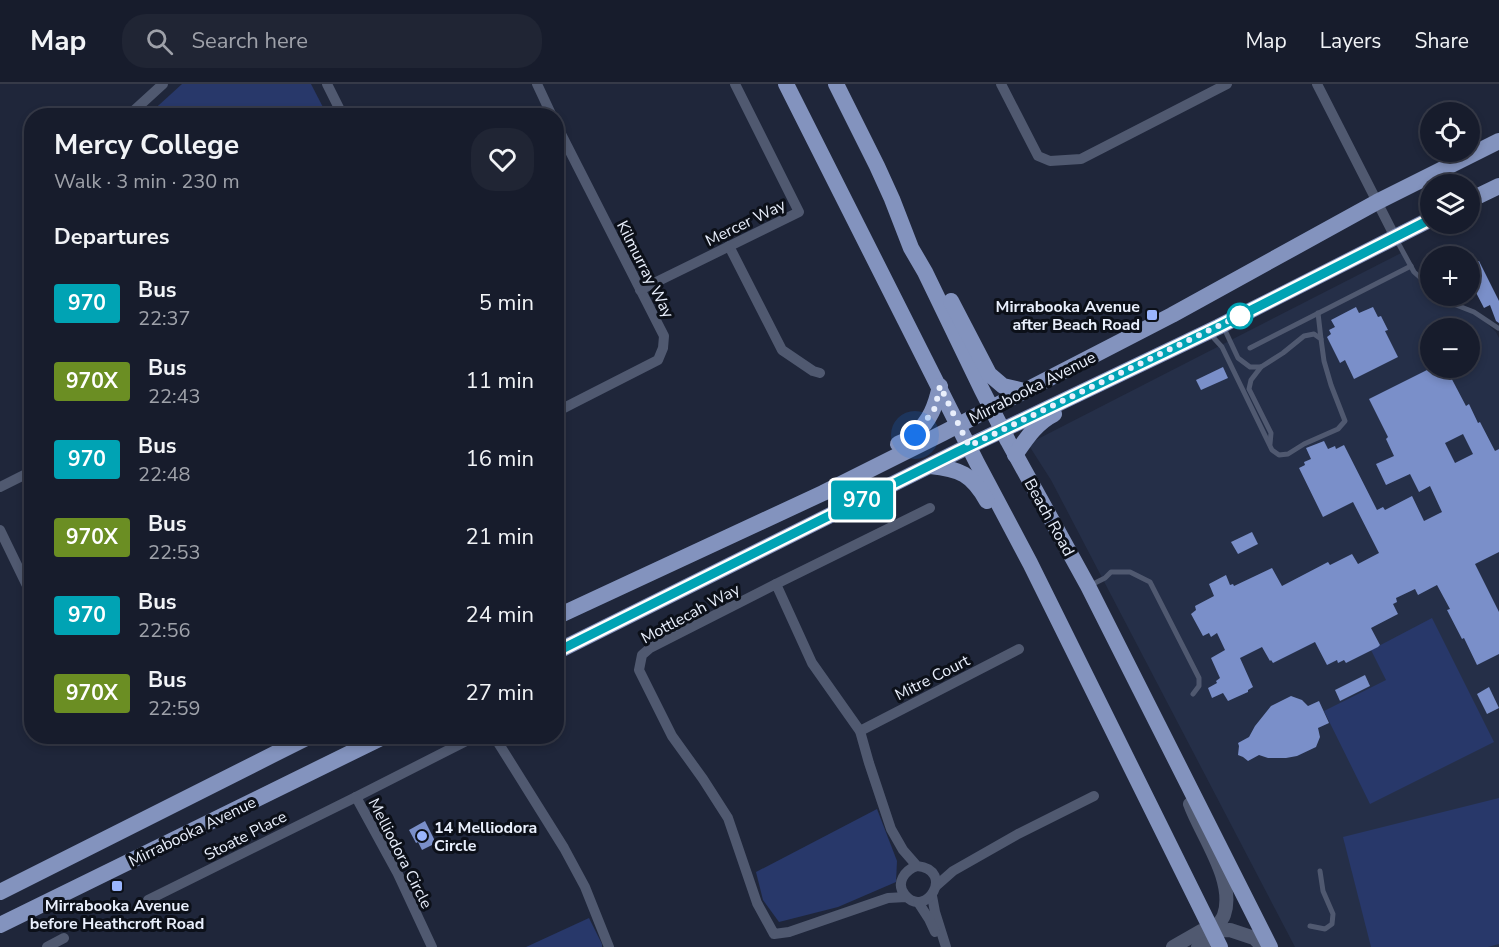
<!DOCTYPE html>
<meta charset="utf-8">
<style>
body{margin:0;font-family:"Nunito Sans",sans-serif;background:#202534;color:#f1f3f6;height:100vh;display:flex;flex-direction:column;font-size:22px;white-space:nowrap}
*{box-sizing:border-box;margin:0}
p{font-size:20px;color:#9ea1a9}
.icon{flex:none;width:33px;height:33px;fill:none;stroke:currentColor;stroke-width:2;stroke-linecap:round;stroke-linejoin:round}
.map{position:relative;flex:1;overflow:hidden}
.drawer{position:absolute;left:24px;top:24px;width:540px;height:636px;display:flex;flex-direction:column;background:#171c2c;border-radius:24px;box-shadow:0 3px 9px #0003,0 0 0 2px #363a48}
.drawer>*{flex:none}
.badge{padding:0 12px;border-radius:4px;font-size:21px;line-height:39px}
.buttons{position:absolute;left:1420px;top:18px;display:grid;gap:12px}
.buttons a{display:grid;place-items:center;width:60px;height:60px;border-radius:50%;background:#171c2c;box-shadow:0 3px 9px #0003,0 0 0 2px #363a48;font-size:30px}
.you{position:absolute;width:30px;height:30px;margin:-15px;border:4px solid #fff;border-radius:50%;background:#1a73e8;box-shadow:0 0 0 9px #1a73e833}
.map>.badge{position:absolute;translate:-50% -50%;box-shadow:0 0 0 3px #fff}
h2{padding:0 30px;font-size:22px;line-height:54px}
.round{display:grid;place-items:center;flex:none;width:63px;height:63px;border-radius:24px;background:#202534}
.head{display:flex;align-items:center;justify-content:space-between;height:102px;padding:0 30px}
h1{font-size:28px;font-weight:700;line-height:45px}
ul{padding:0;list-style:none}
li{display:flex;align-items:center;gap:18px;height:78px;padding:0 30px}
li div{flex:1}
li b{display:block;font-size:22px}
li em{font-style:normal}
li .badge{min-width:66px;font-weight:700;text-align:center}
header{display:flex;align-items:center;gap:36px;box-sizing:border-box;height:84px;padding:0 30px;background:#171c2c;border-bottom:2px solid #363a48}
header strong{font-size:28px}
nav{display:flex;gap:33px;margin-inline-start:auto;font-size:21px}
.search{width:420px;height:54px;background:#202534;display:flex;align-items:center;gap:15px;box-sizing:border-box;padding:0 21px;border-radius:24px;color:#9ea1a9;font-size:22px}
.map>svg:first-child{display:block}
.built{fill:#252f48;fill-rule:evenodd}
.green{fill:#28386a}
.building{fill:#7a8fc9;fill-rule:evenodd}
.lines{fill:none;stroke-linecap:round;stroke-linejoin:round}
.service{stroke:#505970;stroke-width:5}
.minor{stroke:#505970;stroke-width:10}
.tertiary{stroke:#505970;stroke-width:14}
.primary{stroke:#8393be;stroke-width:16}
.line-casing{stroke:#fff;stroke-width:14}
.line{stroke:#00a3b4;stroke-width:9}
.walk{stroke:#e9effc;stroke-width:6;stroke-dasharray:0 10.8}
.poi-dot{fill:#9ab5fd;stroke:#0c1019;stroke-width:2}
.stop-dot{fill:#fff;stroke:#00a3b4;stroke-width:3}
.labels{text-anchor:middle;stroke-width:6;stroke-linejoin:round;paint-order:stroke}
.street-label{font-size:16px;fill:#e9effc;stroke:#0c1019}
.poi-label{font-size:16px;font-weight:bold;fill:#e9effc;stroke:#0c1019;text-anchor:end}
</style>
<header>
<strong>Map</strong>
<div class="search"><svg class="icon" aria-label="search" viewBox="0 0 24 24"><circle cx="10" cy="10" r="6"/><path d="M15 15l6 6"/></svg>Search here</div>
<nav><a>Map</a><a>Layers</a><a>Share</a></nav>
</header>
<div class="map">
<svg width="1499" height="863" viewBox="0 0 1499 863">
<rect width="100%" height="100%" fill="#1f263a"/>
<path class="built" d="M1403,168L1414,188L1431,208V212L1474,228L1496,248L1499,254V863H1295L1051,396L1028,360ZM1431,244H1470V284H1431Z"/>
<g class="green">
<path d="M182,0H311L327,31H148Z"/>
<path d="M1432,534L1494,658L1370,720L1324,627L1386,596L1371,566Z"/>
<path d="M1499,714V860L1488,863H1371L1343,753Z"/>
<path d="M877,725L897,777L896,798L838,823L779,838L763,816L756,788Z"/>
<path d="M589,834L602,860V863H526Z"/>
</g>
<g class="building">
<path d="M1479,177L1499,217V239L1496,237L1490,221L1484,224L1470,197V181Z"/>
<path d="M1356,223L1359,229L1373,223L1378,233L1381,232L1388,246L1385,247L1398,273L1354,295L1345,276L1340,279L1327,253L1331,250L1329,246L1335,243L1331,236Z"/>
<path d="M1223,283L1228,294L1201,306L1196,296Z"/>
<path d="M1431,284H1446L1466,322L1469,320L1478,339L1480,338L1495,367L1499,365V468L1475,480L1499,528V570L1477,581L1464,554L1462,555L1447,526L1450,525L1437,501L1418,511L1415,505L1396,514L1397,518L1393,520L1398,530L1371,544L1380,561L1378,563L1346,579L1344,576L1338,579L1337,576L1327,581L1315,558L1273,579L1271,576L1270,577L1262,563L1240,574L1253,603L1248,606V608L1228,617L1223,609L1212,614L1208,604L1217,599L1216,597L1220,594L1211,574L1225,566L1217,549L1211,553L1209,549L1203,552L1191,530L1196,526L1195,522L1214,512L1209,500L1226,491L1230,501L1233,500L1234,502L1272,484L1282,502L1328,478L1330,481L1352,470L1358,480L1379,469L1353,418L1323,433L1299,384L1305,381L1304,378L1311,375L1306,364L1324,357L1328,365L1335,362L1336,365L1344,361L1377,426L1383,423L1385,426L1412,412L1424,437L1442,428L1430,402L1419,408L1410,390L1386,401L1376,380L1394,372L1386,355L1388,353L1369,315ZM1463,350L1473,370L1455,379L1445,359Z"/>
<path d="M1252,448L1258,460L1238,470L1231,458Z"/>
<path d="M1365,591L1370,602L1340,617L1335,606Z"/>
<path d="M1489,603L1499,624L1487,630L1477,610Z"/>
<path d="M1291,612L1302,616L1308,622L1319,617L1329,639L1318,644L1320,653L1316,663L1297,672L1286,674H1268L1259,671L1248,677L1243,673L1238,671L1239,662L1238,659L1249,653L1255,642L1271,622Z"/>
<path d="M425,737L436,759L422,766L418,758L416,759L409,746Z"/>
</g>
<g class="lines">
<g class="service">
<path d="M1396,155L1414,188L1423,196L1431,208"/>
<path d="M1433,212L1474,228L1498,244"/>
<path d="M1318,229L1321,255"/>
<path d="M1211,251L1222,263L1272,366L1279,371L1288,370L1304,360L1338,345L1345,337L1331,301L1324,277L1321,255L1314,250L1304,252L1283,269L1261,283H1250L1238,274L1223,242"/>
<path d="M1250,264L1411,182"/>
<path d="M1261,283L1251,296L1249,305L1271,349L1270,360"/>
<path d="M1089,502L1105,494L1111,488H1130L1150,498L1199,594V602L1193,610"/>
<path d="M1310,842L1325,845L1332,840L1333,830L1323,807L1320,787"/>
</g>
<g class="minor">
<path d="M327,0L343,32"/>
<path d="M537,0L552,32"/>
<path d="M1001,0L1038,72L1050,77L1081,75L1227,0"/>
<path d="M1317,0L1395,153"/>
<path d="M128,32L163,0"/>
<path d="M556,40L664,252L663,264L658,276L556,328"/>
<path d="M729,162L782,266L813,287L820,289"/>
<path d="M640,206L799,128L735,0"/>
<path d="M0,403L32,387"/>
<path d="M0,446L32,512"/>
<path d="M776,500L930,424"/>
<path d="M860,647L1019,565"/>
<path d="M494,652L564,764L585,803L609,863"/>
<path d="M936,802L953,787L1018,750L1094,712"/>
<path d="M932,812L935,828L946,863"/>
<path d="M906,813L888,814L789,848L774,850L757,819L728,734L703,695L672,652L639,586L642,571L650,564L776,500L812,579L860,647L869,679L891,745L903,766L917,782C956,786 926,836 905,811C895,799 905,786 917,782"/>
<path d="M148,816L356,713"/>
<path d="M918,818L929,835L935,848"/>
<path d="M47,863L64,854"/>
<path d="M432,863L397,788L356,713L476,652"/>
</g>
<g class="tertiary">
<path d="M1190,720C1201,751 1236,797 1224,831C1222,837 1217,841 1213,846C1206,856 1209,857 1198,863"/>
<path d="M1173,863L1201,847L1230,846L1254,854L1263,863"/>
</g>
<g class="primary">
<path d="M786,0L977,379L1030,479L1220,863"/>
<path d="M836,0L877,82L892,115L911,164L925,188L982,306L1008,357L1088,502L1270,863"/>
<path d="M1470,116L1499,102"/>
<path d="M951,217L989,290L1003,302L1024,307"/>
<path d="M898,360C904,357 911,355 915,350C930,337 936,321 940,302"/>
<path d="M1015,371C1026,355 1036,339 1054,330"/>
<path d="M930,382C960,385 972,390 987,417"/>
<path d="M556,533L823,409L943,349L1172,231L1377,118L1499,57"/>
<path d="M556,568L969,362L1218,243L1431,135"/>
<path d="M0,808L310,652"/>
<path d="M0,841L385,652"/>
</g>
</g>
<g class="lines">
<defs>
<path id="line" d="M556,568L957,368L1218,243L1431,135"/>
</defs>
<use href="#line" class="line-casing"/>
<use href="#line" class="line"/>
<path class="walk" d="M915,351L935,324L940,302L969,362L1241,231L1240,232"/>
</g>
<g class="poi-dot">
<rect x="1146" y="225" width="12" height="12" rx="3"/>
<circle cx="422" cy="752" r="6"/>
<rect x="111" y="796" width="12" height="12" rx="3"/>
</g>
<circle class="stop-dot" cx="1240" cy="232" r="12"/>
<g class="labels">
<g class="street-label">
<text transform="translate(745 138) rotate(-26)" y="6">Mercer Way</text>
<text transform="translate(646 185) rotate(63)" y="6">Kilmurray Way</text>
<text transform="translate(1032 303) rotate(-27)" y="6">Mirrabooka Avenue</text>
<text transform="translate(1050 433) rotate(61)" y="6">Beach Road</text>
<text transform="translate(690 529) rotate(-28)" y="6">Mottlecah Way</text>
<text transform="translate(932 593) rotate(-27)" y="6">Mitre Court</text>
<text transform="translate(192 747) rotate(-26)" y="6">Mirrabooka Avenue</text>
<text transform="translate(245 751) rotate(-27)" y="6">Stoate Place</text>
<text transform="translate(401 769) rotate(63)" y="6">Melliodora Circle</text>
</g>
<g class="poi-label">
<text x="1140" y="228">Mirrabooka Avenue<tspan x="1140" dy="18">after Beach Road</tspan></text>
<text x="434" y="749" text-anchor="start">14 Melliodora<tspan x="434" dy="18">Circle</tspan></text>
<text x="117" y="827" text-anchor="middle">Mirrabooka Avenue<tspan x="117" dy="18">before Heathcroft Road</tspan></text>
</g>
</g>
</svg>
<div class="buttons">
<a><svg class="icon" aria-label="locate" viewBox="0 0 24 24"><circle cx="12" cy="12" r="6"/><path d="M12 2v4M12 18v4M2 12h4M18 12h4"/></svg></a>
<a><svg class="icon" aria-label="layers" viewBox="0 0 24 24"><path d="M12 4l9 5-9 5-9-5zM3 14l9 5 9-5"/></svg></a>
<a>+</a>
<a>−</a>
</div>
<div class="you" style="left:915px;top:351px"></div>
<b class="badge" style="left:862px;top:416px;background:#00a3b4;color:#fff">970</b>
<section class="drawer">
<div class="head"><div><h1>Mercy College</h1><p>Walk · 3 min · 230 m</p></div><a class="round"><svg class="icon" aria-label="heart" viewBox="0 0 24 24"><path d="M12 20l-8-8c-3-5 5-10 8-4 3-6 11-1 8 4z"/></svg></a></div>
<h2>Departures</h2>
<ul>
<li><span class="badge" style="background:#00a3b4;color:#fff">970</span><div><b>Bus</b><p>22:37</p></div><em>5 min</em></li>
<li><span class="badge" style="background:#6b8e23;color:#fff">970X</span><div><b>Bus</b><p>22:43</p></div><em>11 min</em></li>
<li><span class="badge" style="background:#00a3b4;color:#fff">970</span><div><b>Bus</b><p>22:48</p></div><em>16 min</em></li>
<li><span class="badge" style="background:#6b8e23;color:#fff">970X</span><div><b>Bus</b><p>22:53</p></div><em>21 min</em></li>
<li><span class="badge" style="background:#00a3b4;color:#fff">970</span><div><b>Bus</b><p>22:56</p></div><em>24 min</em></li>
<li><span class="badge" style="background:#6b8e23;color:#fff">970X</span><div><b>Bus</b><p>22:59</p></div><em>27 min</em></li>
</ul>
</section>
</div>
